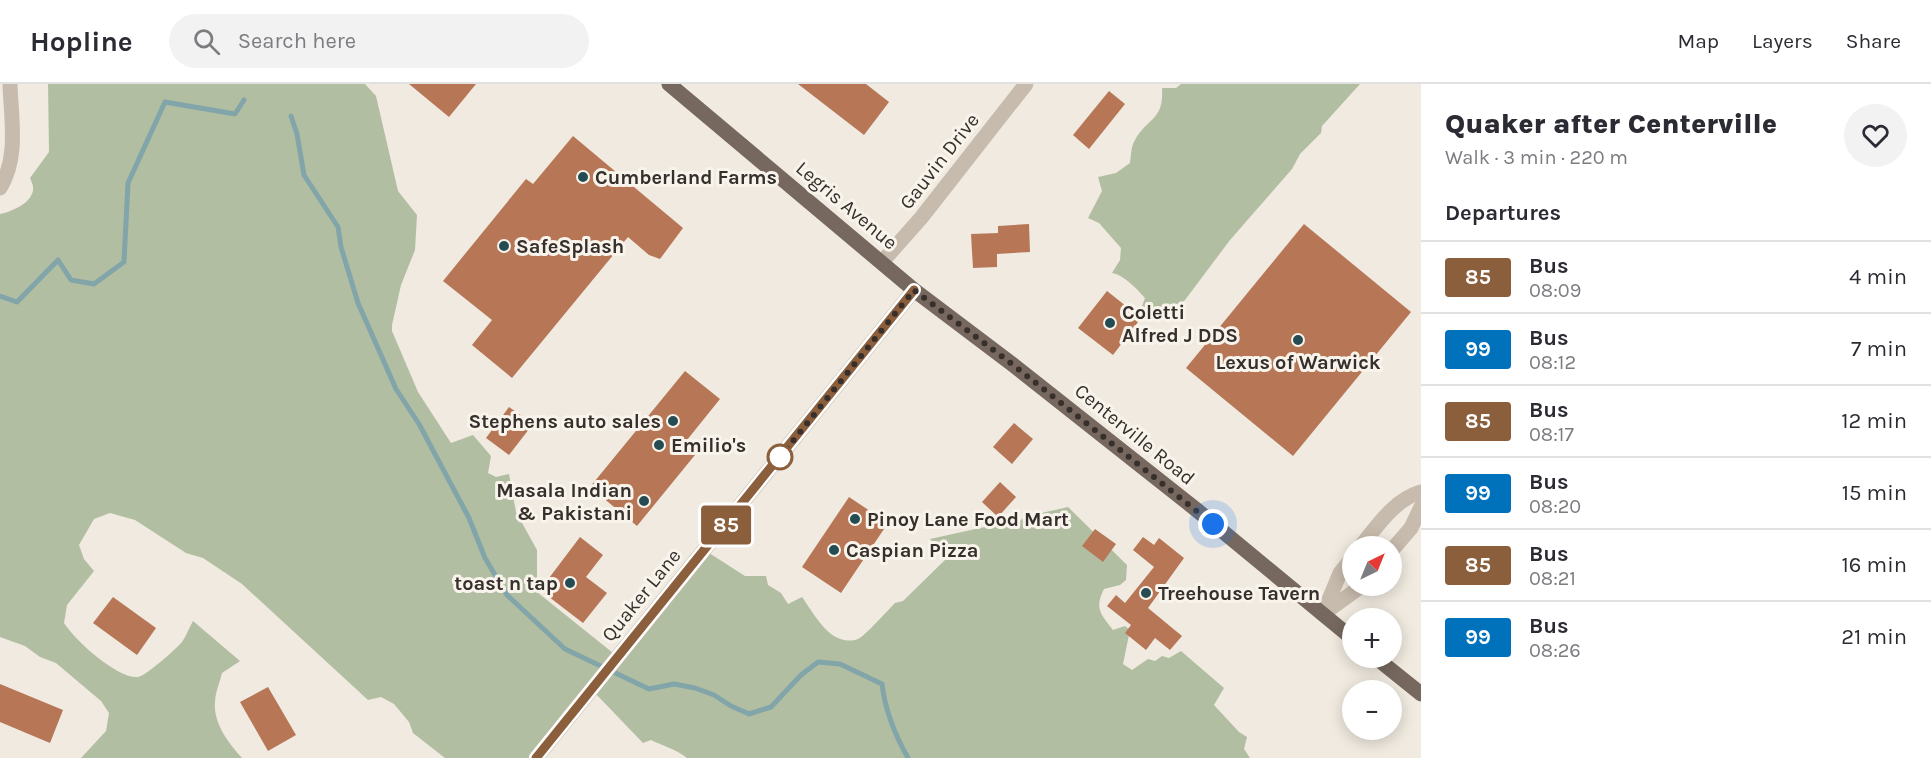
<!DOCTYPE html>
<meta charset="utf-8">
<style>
body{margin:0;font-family:Karla,sans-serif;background:#f2f2f3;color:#2b2b33;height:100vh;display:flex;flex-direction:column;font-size:22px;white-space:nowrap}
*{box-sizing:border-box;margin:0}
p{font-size:20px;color:#7c7c81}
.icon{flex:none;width:33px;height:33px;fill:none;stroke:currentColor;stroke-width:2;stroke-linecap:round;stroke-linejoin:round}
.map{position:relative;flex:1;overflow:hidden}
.panel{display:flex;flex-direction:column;background:#fff;width:510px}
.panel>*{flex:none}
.badge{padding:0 12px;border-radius:4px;font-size:21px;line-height:39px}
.needle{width:39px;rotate:43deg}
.fabs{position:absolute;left:1342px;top:452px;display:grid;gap:12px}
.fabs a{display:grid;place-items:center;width:60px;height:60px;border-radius:50%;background:#fff;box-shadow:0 3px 15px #0003;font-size:30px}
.you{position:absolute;width:30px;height:30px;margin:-15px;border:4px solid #fff;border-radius:50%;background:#1a73e8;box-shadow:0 0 0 9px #1a73e833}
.map>.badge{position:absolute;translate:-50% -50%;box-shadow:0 0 0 3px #fff}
h2{padding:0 24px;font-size:22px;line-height:54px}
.round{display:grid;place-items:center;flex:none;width:63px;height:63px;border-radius:32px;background:#f2f2f3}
.overview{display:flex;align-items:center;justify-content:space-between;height:102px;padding:0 24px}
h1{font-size:28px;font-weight:800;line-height:45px}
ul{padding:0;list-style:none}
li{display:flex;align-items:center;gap:18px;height:72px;padding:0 24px;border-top:2px solid #e1e1e2}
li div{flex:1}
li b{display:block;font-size:22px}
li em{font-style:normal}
li .badge{min-width:66px;font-weight:700;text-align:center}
header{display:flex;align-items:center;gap:36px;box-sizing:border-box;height:84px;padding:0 30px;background:#fff;border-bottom:2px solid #e1e1e2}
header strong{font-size:28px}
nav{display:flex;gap:33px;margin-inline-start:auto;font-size:21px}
.search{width:420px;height:54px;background:#f2f2f3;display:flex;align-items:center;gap:15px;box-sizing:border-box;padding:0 21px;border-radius:33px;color:#7c7c81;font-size:22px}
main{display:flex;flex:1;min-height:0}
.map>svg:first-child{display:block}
.green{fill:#b2bea2}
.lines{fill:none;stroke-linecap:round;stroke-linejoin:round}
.stream{stroke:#82a5aa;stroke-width:5}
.building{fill:#b77757}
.minor{stroke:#c7bbad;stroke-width:15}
.major{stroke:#76685e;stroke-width:15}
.line-casing{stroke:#fff;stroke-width:14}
.line{stroke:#8b5e3c;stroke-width:9}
.walk{stroke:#362f2b;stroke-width:6;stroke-dasharray:0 10.8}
.poi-dot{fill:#254c53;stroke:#f8f4ec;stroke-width:2}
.stop-dot{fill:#fff;stroke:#8b5e3c;stroke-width:3}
.labels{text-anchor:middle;stroke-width:6;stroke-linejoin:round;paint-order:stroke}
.street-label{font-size:20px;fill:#362f2b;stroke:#f8f4ec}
.poi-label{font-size:20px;font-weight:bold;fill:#362f2b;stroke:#f8f4ec;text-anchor:start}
</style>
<header>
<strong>Hopline</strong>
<div class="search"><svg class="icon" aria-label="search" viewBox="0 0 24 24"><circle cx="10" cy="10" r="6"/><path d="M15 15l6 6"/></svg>Search here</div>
<nav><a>Map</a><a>Layers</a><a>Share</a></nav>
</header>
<main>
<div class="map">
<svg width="1421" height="674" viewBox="0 0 1421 674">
<rect width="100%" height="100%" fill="#f0eae0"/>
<g class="green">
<path d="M48,0H365L376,12L398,107L417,131L415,166L401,201L392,241V247L418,308L451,359L473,351L491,372L488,389L496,393L509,390L516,428L537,466V508L613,569L706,467L745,492H766L768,501L781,509L788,520L802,513C815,531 831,564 858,555C865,552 888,526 895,519L903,517L947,474L930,455L1012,437L1018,439L1024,433L1068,423L1127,481L1126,496L1120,501L1104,505C1094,525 1101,530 1113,546L1125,542L1130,546L1123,580L1132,586L1148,575L1155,577L1162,572L1169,574L1181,567L1224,604L1214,621L1239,648L1247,653L1244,665L1250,674H687C676,665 663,662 651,656L643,659L594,608L536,674H445L413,649L409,638L394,620L381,613L368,616L242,500L203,474L186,469L135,436L110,429L94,435L79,461L84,475L94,487L67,521L64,539C75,556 117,595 138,593C146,592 176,565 182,558C186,552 189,544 193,537L240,577L222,589C220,598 215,609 215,618C213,639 229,660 242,674H81L106,647L109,629L101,617L56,579L40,573L25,562L0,553V130C11,128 35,118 33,103C33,100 31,97 30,94L49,68Z"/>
<path d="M1181,0H1360L1322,42L1321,49L1300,70L1292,85L1230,156L1185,216L1165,233L1142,222L1145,214C1137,205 1124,191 1112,189L1120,176L1121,164L1099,139L1088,134L1102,107L1098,93L1116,89L1130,79C1131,72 1131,62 1135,56C1148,33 1164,37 1162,4H1176Z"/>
</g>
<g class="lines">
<g class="stream">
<path d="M291,32L297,50L304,91L338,143L341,163L358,219L396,305L419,340L469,434L485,474L507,511L565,565L649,605L674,600L695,604L714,611L731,622L749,630L771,623L801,591L818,578L840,580L882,600C885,626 895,651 908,674"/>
<path d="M0,212L17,218L58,176L71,196L94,200L124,178L128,99L165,18L235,30L244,16"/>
</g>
</g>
<g class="building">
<path d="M409,0H476L449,33Z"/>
<path d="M798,0H866L889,18L864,51Z"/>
<path d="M1109,7L1125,20L1089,65L1073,51Z"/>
<path d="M573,52L683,144L660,175L649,171L628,153L512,294L472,261L492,236L443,197L526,95L533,100Z"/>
<path d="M1029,140L1030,168L997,170V183L973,184L971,150L998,149V142Z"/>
<path d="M1304,140L1411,228L1293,372L1186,284Z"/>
<path d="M1107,207L1141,234L1113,271L1078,244Z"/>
<path d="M685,287L720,315L687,356L699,366L637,442L590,403Z"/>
<path d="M509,323L533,340L509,371L486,354Z"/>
<path d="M1014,339L1033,355L1012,380L993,363Z"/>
<path d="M1000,398L1016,413L998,433L982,418Z"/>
<path d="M849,413L888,439L841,509L802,483Z"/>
<path d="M1095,445L1116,460L1103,478L1082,462Z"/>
<path d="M580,453L603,471L586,493L607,509L583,539L540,506Z"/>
<path d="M1143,453L1154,461L1159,454L1184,474L1148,524L1182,552L1170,566L1155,554L1146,566L1125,549L1131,541L1107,522L1116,511L1125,519L1154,483L1133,466Z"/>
<path d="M113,513L156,544L137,571L93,539Z"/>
<path d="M0,600L63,626L50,659L0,638Z"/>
<path d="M268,603L296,651L268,667L240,618Z"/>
</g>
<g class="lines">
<g class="minor">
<path d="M0,104C19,73 11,35 10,0"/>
<path d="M882,178L921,134L1026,0"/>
<path d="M1361,462C1378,441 1394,416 1421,408"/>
<path d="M1392,466L1411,444L1421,423"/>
<path d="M1323,530L1340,489L1353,473"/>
<path d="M1323,530L1363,501"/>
<path d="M536,674L914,206"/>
</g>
<g class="major">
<path d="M669,0L914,206L1012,280L1198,427L1353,555"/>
<path d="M1375,573L1421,610"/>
</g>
</g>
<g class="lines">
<defs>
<path id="line" d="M536,674L914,206"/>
</defs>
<use href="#line" class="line-casing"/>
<use href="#line" class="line"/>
<path class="walk" d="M780,373L914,206L1012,280L1213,440"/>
</g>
<g class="poi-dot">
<circle cx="583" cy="93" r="6"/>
<circle cx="504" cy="162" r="6"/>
<circle cx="1110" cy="239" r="6"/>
<circle cx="1298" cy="256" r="6"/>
<circle cx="673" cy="337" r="6"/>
<circle cx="659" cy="361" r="6"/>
<circle cx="644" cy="417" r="6"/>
<circle cx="855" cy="435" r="6"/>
<circle cx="834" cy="466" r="6"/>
<circle cx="570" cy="499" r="6"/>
<circle cx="1146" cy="509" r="6"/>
</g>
<circle class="stop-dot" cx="780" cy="373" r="12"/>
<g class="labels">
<g class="street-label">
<text transform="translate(939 77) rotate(-52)" y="7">Gauvin Drive</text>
<text transform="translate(847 121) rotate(40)" y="7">Legris Avenue</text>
<text transform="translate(1135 350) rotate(39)" y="7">Centerville Road</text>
<text transform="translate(641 511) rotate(-51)" y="7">Quaker Lane</text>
</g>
<g class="poi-label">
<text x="595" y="100">Cumberland Farms</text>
<text x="516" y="169">SafeSplash</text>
<text x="1122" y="235">Coletti<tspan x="1122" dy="23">Alfred J DDS</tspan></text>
<text x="1298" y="285" text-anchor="middle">Lexus of Warwick</text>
<text x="661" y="344" text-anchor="end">Stephens auto sales</text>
<text x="671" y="368">Emilio's</text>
<text x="632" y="413" text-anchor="end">Masala Indian<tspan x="632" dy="23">&amp; Pakistani</tspan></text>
<text x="867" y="442">Pinoy Lane Food Mart</text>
<text x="846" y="473">Caspian Pizza</text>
<text x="558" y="506" text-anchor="end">toast n tap</text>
<text x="1158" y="516">Treehouse Tavern</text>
</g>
</g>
</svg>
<div class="fabs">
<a><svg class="needle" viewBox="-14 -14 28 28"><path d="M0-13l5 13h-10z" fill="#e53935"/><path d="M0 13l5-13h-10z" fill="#7c7c81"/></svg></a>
<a>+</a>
<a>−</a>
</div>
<div class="you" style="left:1213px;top:440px"></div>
<b class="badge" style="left:726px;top:441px;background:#8b5e3c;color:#fff">85</b>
</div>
<section class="panel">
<div class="overview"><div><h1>Quaker after Centerville</h1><p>Walk · 3 min · 220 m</p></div><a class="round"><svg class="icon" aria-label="heart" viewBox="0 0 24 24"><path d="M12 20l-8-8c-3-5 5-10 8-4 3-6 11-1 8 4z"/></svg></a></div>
<h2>Departures</h2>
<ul>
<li><span class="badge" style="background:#8b5e3c;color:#fff">85</span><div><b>Bus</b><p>08:09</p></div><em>4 min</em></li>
<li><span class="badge" style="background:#0072bc;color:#fff">99</span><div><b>Bus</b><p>08:12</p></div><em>7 min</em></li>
<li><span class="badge" style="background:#8b5e3c;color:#fff">85</span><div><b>Bus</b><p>08:17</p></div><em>12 min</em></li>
<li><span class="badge" style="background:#0072bc;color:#fff">99</span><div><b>Bus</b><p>08:20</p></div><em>15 min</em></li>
<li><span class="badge" style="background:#8b5e3c;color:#fff">85</span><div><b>Bus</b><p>08:21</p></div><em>16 min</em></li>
<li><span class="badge" style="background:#0072bc;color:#fff">99</span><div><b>Bus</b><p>08:26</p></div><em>21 min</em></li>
</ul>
</section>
</main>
